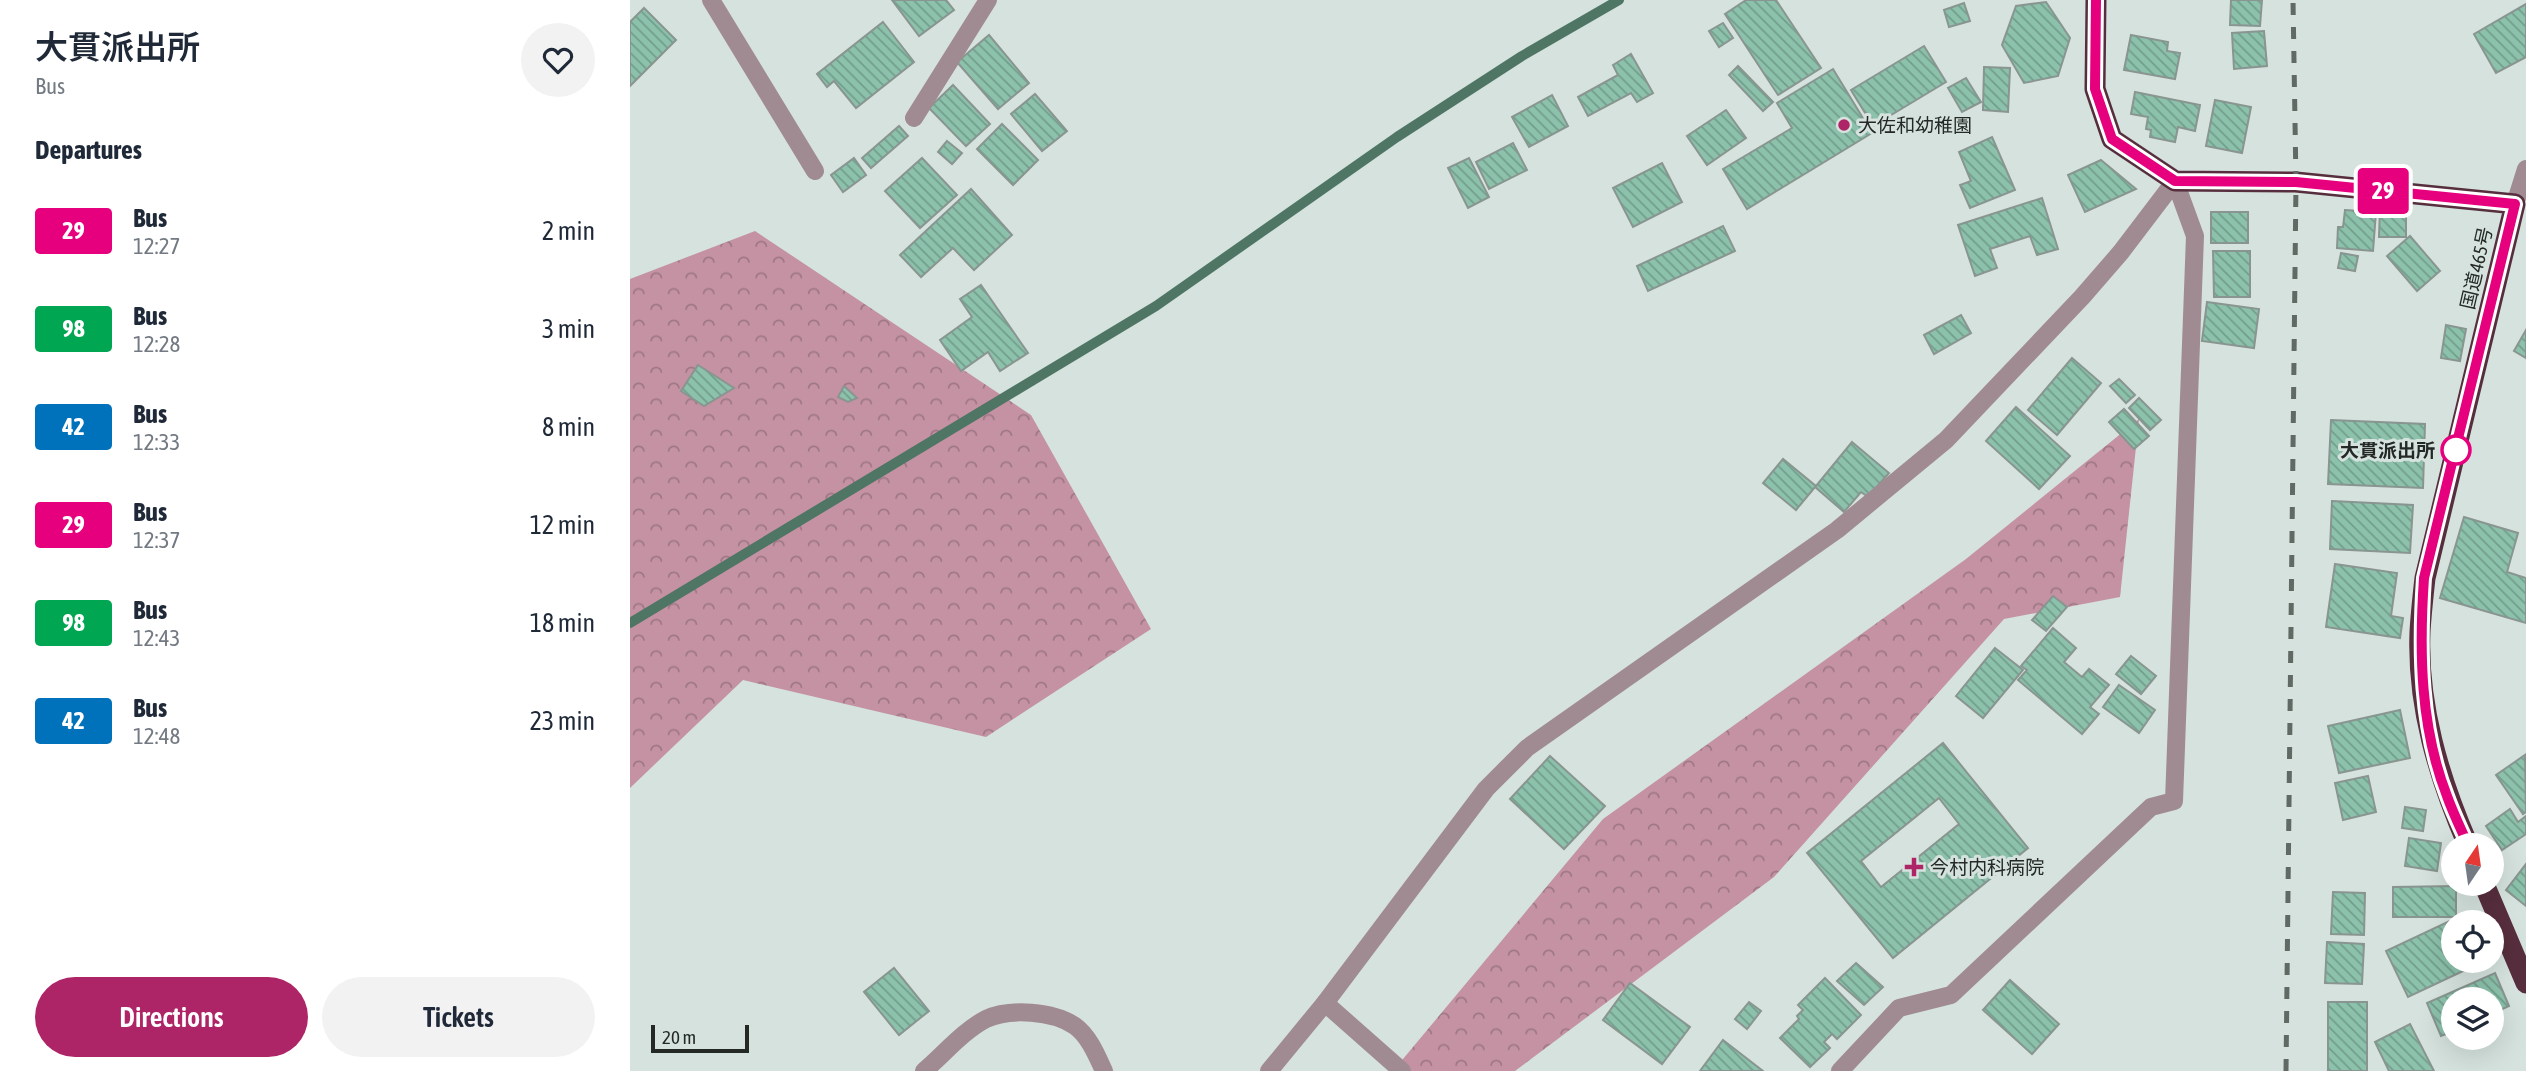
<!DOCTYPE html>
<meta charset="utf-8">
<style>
body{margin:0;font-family:"Asap Condensed","Noto Sans JP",sans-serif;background:#f2f2f3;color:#1f2937;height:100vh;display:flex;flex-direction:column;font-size:26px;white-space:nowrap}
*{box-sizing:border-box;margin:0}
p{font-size:23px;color:#747a83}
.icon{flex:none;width:38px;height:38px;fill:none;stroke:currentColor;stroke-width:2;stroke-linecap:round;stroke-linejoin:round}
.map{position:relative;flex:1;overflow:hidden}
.drawer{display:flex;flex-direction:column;background:#fff;width:630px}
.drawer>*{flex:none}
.badge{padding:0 14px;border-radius:5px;font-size:24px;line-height:46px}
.needle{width:46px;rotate:13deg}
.fabs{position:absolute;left:1811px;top:833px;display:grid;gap:14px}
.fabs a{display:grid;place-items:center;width:63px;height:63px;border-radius:50%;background:#fff;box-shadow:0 7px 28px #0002;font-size:35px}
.scale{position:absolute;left:21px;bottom:18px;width:98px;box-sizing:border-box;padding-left:7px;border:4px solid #242926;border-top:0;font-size:19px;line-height:24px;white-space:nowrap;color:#242926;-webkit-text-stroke:5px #d5e2dd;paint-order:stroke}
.map>.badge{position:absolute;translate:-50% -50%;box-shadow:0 0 0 4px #fff}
h2{padding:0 35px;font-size:26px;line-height:63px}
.round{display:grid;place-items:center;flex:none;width:74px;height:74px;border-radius:37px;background:#f2f2f3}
.overview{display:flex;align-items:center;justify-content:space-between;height:119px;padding:0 35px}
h1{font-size:33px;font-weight:600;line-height:52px}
.action{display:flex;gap:14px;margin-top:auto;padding:14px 35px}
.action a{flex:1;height:80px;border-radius:42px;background:#ad2467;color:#fff;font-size:28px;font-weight:600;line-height:80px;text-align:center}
.action a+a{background:#f2f2f3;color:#1f2937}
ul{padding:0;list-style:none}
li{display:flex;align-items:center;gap:21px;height:98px;padding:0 35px}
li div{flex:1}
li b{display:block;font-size:26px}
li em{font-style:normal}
li .badge{min-width:77px;font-weight:700;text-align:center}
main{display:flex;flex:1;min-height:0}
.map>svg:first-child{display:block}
.forest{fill:url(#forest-crowns)}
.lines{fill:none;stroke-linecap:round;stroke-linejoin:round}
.stream{stroke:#4f7565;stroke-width:10}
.building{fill:url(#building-back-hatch);stroke:#899590;stroke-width:2;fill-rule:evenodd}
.street{stroke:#a18b92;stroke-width:18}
.highway{stroke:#572e3d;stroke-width:21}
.rail{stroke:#616965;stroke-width:5;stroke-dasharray:12 12;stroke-linecap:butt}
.line-casing{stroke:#fff;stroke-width:16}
.line{stroke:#e6007e;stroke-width:10}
.poi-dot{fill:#ad2467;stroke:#d5e2dd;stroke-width:2.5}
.stop-dot{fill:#fff;stroke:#e6007e;stroke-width:3.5}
.labels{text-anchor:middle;stroke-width:6;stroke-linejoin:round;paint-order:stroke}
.poi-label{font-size:19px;fill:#242926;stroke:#d5e2dd;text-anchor:start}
.street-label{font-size:19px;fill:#242926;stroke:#d5e2dd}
.stop-label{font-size:19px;font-weight:bold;fill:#242926;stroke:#d5e2dd;text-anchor:end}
</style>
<main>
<section class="drawer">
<div class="overview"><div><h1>大貫派出所</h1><p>Bus</p></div><a class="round"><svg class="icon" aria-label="heart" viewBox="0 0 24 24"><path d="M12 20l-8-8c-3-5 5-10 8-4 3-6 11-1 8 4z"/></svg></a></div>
<h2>Departures</h2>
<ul>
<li><span class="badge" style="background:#e6007e;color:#fff">29</span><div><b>Bus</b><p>12:27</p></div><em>2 min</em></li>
<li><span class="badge" style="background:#00a651;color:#fff">98</span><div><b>Bus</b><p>12:28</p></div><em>3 min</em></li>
<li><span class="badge" style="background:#0072bc;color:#fff">42</span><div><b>Bus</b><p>12:33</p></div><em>8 min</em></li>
<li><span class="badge" style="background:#e6007e;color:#fff">29</span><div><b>Bus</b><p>12:37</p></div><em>12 min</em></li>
<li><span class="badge" style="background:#00a651;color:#fff">98</span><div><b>Bus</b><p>12:43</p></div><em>18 min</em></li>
<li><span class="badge" style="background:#0072bc;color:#fff">42</span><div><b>Bus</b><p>12:48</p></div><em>23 min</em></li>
</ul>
<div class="action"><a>Directions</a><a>Tickets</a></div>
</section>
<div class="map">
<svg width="1896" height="1071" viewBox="0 0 1896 1071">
<defs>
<pattern id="forest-crowns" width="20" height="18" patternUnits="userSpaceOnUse" patternTransform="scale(1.75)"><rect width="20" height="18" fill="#c492a3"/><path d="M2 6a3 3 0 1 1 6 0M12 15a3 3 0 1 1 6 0" fill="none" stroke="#9f7785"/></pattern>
<pattern id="building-back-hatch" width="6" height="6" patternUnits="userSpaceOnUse" patternTransform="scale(1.75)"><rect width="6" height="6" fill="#8cc2ac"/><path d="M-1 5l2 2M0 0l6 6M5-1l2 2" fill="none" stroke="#729e8c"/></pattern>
</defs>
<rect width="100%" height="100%" fill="#d5e2dd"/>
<g class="forest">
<path d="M125,231L401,415L521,629L356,737L113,680L0,788V279Z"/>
<path d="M1509,419L1490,597L1374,619L1144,877L885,1071H763L973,819L1336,559Z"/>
</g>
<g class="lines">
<path class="stream" d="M0,623L526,306L767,137L892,56L989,0"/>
</g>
<g class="building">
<path d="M262,0H316L324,10L289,36Z"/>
<path d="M1116,0H1146L1191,68L1148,95L1095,14Z"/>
<path d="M1601,0H1632L1630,26L1600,25Z"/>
<path d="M1416,2L1440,38L1428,76L1394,83L1372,45L1386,6Z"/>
<path d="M1334,3L1340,21L1319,27L1314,10Z"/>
<path d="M1896,4V57L1866,73L1844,34Z"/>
<path d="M14,8L46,40L0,86V22Z"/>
<path d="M253,22L284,62L226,108L204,81L197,87L187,74Z"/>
<path d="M1093,23L1103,38L1089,47L1079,31Z"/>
<path d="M1634,31L1637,66L1604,69L1602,33Z"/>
<path d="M359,35L399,83L368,109L327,62Z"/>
<path d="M1501,35L1538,42L1537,51L1550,53L1545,79L1494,70Z"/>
<path d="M1294,46L1316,82L1243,126L1221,90Z"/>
<path d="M1001,54L1023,93L1007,102L1001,93L958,116L948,97L988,75L983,65Z"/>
<path d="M1108,66L1143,102L1133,111L1099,75Z"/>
<path d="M1354,67L1380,68L1378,112L1353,110Z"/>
<path d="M1203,69L1242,133L1117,209L1093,169L1162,128L1147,103Z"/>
<path d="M1336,78L1351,102L1332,112L1318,88Z"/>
<path d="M323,85L360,124L336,146L299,108Z"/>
<path d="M1505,92L1570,105L1565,131L1548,127L1545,142L1520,137L1521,130L1516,129L1518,117L1501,114Z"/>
<path d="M405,94L437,131L412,151L381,114Z"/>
<path d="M922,95L938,126L899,147L882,117Z"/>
<path d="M1585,100L1621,107L1612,153L1576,146Z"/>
<path d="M1096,110L1116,138L1077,165L1057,136Z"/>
<path d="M372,124L408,160L383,185L347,149Z"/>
<path d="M269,126L278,136L241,168L232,158Z"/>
<path d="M1362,137L1385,190L1340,208L1330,185L1341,181L1329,152Z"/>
<path d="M317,141L332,153L322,164L308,152Z"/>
<path d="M883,143L897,170L859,189L846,162Z"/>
<path d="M224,158L236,175L213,192L201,175Z"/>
<path d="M292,158L327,195L290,228L255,191Z"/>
<path d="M839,158L859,197L838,208L818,168Z"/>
<path d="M1471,160L1506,189L1455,212L1438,175Z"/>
<path d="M1032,163L1052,202L1003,227L983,188Z"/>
<path d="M341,189L382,235L344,270L323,248L291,277L270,255Z"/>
<path d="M1412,198L1428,249L1407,255L1400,236L1360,249L1367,268L1345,276L1328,225Z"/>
<path d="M1750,208H1776V237H1749Z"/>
<path d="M1715,210L1746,212L1743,251L1707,248L1708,227H1713Z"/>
<rect x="1581" y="212" width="37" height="31"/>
<path d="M1093,226L1105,251L1018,291L1007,266Z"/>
<path d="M1780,236L1810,271L1787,291L1757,256Z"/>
<path d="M1583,251H1620V297H1584Z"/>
<path d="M1711,253L1728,256L1725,271L1708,268Z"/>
<path d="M351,285L398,353L370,371L358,352L331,371L310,340L342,317L330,299Z"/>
<path d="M1577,302L1629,309L1624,348L1572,341Z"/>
<path d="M1331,315L1341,333L1304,354L1294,335Z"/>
<path d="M1816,325L1836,329L1830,361L1811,358Z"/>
<path d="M1896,330V358L1884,351Z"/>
<path d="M1442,358L1471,383L1427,435L1398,410Z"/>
<path d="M68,365L104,388L74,406L51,391Z"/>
<path d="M1489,379L1505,395L1496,403L1480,386Z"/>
<path d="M214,386L227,398L218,402L208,397Z"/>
<path d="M1509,398L1531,420L1520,430L1499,408Z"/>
<path d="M1386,407L1440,456L1409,489L1356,441Z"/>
<path d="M1494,409L1519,436L1504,449L1479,422Z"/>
<path d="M1701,420L1795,424L1793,488L1698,484Z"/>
<path d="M1222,442L1259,473L1238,497L1231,492L1214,512L1185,487L1166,510L1133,483L1153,459L1186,486Z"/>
<path d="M1702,501L1783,505L1780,553L1700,549Z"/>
<path d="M1834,517L1888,533L1877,572L1896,578V623L1810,598Z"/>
<path d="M1705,564L1767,573L1761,616L1773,618L1770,638L1696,627Z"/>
<path d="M1423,596L1437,607L1416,631L1402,620Z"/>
<path d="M1423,628L1446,648L1434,662L1452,677L1459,669L1479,685L1460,707L1469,714L1452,734L1388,680L1397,670L1391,666Z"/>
<path d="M1365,648L1393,670L1353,718L1326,696Z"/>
<path d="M1501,656L1526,676L1511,694L1486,674Z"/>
<path d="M1489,685L1525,710L1509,733L1473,707Z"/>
<path d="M1770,710L1780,758L1709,773L1698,726Z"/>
<path d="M1313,743L1398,848L1263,958L1177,853ZM1309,798L1329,824L1251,887L1231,861Z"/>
<path d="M1895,755L1896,812L1893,814L1866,775Z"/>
<path d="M920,756L975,806L934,849L880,799Z"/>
<path d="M1738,776L1746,812L1713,820L1705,783Z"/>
<path d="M1775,807L1796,810L1793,831L1772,828Z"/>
<path d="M1880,809L1888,822L1896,816V834L1872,850L1856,826Z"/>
<path d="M1779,838L1811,843L1807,871L1775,866Z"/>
<path d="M1896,864V906L1876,890Z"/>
<path d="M1826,886V917H1763V887Z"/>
<path d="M1703,892L1735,893L1734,935L1701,934Z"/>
<path d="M1826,918L1828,922H1824V961H1846L1848,964L1778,997L1756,951Z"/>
<path d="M1697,942L1734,944L1732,984L1695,983Z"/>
<path d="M1226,963L1253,987L1234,1005L1207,981Z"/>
<path d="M264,968L299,1011L269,1035L234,992Z"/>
<path d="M1865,973L1879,1006L1862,1014V999H1824V1031L1811,1036L1797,1003Z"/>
<path d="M1195,978L1231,1015L1207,1039L1202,1034L1194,1042L1200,1048L1180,1067L1150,1038L1169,1019L1167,1016L1173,1010L1168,1005Z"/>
<path d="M1380,980L1429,1024L1402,1054L1353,1010Z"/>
<path d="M1000,983L1060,1027L1032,1064L973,1020Z"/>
<path d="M1119,1002L1131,1011L1117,1029L1105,1019Z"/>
<rect x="1698" y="1002" width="39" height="69"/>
<path d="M1780,1024L1804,1071H1759L1745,1042Z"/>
<path d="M1093,1040L1133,1071H1070Z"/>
</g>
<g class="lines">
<g class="street">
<path d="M81,0L185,171"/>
<path d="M284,118L358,0"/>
<path d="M1885,204L1896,169"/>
<path d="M695,1003L772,1071"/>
<path d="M294,1071C314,1054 333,1031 356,1019C380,1008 423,1011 445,1026C459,1036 467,1056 474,1071"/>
<path d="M639,1071L695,1003L856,789L897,748L1207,530L1316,440L1452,297L1491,252L1545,181"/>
<path d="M1210,1071L1269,1008L1321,995L1521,807L1544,801L1565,236L1545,181"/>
</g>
<g class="highway">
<path d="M1466,0L1465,89L1482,139L1545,181L1666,182L1885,204L1795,578C1793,596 1791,614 1790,632C1787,706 1809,778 1838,845"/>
<path d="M1854,884L1896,983"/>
</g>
<path class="rail" d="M1656,1071L1666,182L1663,0"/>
</g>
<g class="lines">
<defs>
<path id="line" d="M1466,0L1465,89L1482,139L1545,181L1666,182L1885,204L1794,578C1789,651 1790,727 1817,796C1823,813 1831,829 1838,845"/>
</defs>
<use href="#line" class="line-casing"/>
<use href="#line" class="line"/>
</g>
<g class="poi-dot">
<circle cx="1214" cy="125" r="7"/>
<path d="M1280.5 856.5h7v7h7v7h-7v7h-7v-7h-7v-7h7z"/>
</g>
<circle class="stop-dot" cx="1826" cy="450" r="14"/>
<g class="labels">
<g class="poi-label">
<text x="1228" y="132">大佐和幼稚園</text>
<text x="1300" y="874">今村内科病院</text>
</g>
<g class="street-label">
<text transform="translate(1846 268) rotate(-77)" y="7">国道465号</text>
</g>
<g class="stop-label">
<text x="1805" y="457">大貫派出所</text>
</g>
</g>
</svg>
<div class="fabs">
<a><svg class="needle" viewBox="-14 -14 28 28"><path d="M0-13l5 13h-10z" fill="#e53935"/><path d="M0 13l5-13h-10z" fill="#747a83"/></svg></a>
<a><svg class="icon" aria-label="locate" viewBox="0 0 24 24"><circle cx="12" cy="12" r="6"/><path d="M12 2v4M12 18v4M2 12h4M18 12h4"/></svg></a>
<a><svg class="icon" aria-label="layers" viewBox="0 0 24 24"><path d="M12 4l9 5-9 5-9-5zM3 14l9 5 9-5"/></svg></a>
</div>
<div class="scale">20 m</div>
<b class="badge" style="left:1753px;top:191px;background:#e6007e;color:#fff">29</b>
</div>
</main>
